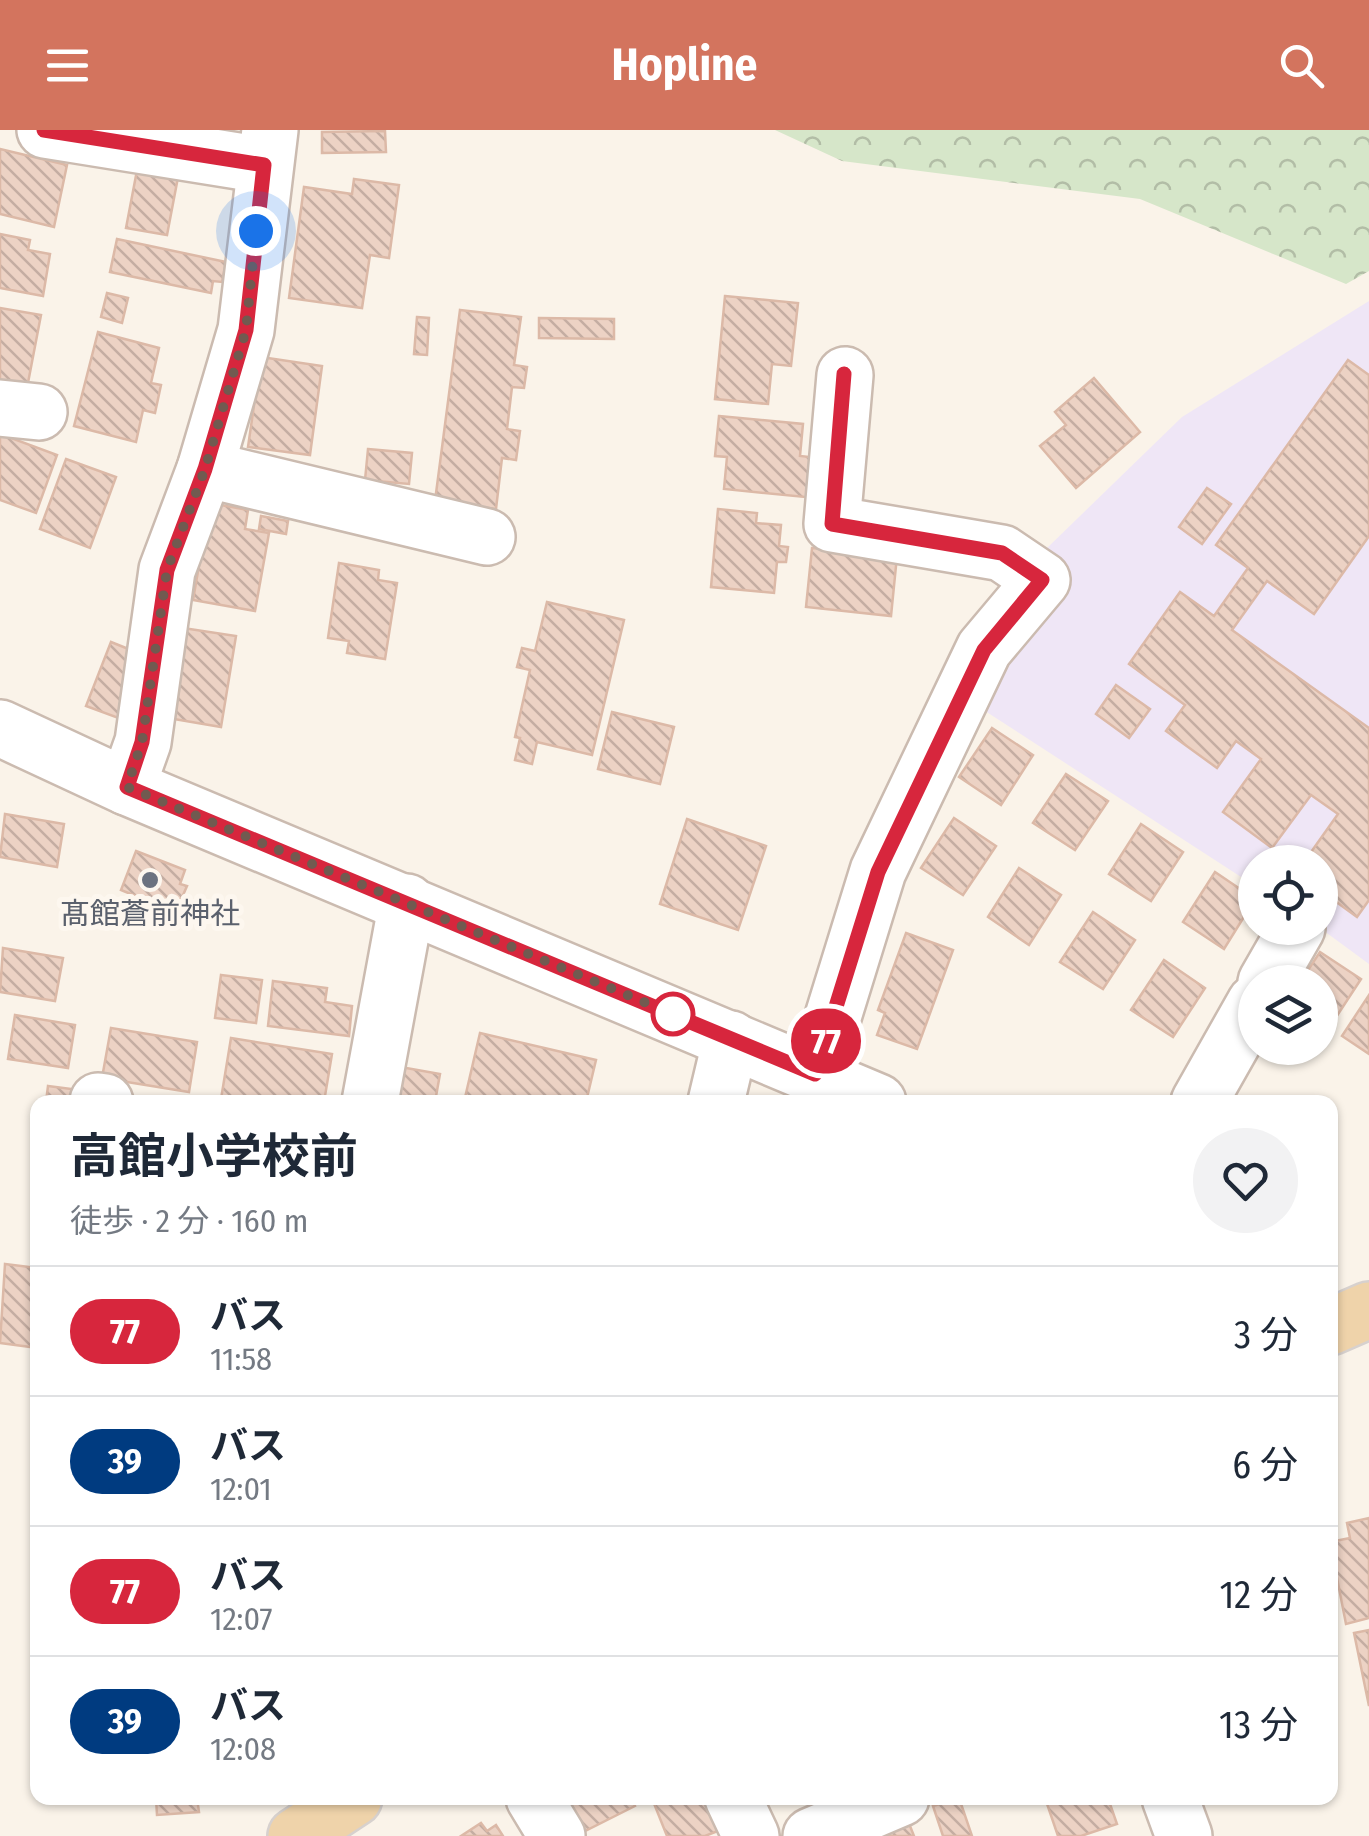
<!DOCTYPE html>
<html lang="ja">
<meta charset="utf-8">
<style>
body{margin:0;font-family:"Fira Sans Condensed","Noto Sans JP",sans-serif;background:#f2f2f3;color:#1f2937;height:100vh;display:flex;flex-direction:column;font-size:38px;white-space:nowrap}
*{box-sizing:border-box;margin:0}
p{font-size:32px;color:#747a83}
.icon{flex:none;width:55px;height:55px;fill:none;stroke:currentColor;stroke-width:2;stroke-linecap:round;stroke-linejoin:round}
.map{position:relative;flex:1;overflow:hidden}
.details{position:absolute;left:30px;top:965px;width:1308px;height:710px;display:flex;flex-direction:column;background:#fff;border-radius:20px;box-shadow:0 2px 8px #0004}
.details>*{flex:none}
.badge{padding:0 20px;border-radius:32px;font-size:35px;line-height:65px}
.fabs{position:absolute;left:1238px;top:715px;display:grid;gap:20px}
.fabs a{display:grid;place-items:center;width:100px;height:100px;border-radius:50%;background:#fff;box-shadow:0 2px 8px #0004;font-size:50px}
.you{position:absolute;width:50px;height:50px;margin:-25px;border:8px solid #fff;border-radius:50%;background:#1a73e8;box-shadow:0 0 0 15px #1a73e833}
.map>.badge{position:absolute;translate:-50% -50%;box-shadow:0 0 0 5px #fff}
.round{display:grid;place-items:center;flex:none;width:105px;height:105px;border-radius:52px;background:#f2f2f3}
.head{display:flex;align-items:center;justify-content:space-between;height:170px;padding:0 40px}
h1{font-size:48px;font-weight:700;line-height:75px}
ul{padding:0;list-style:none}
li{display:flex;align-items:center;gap:30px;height:130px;padding:0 40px;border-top:2px solid #e0e1e3}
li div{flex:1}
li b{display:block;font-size:38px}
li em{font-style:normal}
li .badge{min-width:110px;font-weight:700;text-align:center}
header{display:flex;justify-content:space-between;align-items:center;height:130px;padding:0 40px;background:#d3745e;color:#fff;font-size:45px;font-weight:700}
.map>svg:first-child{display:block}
.education{fill:#efe6f6}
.forest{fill:url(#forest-crowns)}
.building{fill:url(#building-back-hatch);stroke:#dcb9a7;stroke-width:2.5}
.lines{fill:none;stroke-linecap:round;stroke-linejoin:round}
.minor-casing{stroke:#cbbbb0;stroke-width:60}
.major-casing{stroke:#d7d1ce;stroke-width:60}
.minor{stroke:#fff;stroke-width:55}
.major{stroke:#efd3aa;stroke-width:55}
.line-casing{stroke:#fff;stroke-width:22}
.line{stroke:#d7263d;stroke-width:15}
.walk{stroke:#715a50;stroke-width:10;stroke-dasharray:0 18}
.worship-dot{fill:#6b7280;stroke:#fdf7ef;stroke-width:4}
.stop-dot{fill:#fff;stroke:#d7263d;stroke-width:5}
.labels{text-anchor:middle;stroke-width:10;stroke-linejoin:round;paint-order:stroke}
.worship-label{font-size:30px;fill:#5b616d;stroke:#fdf7ef}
</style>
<header><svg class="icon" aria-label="menu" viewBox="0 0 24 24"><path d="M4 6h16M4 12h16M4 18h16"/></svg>Hopline<svg class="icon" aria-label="search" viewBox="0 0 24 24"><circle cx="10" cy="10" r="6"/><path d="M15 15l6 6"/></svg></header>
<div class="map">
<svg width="1369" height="1706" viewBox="0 0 1369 1706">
<defs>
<pattern id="forest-crowns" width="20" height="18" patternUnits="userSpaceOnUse" patternTransform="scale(2.5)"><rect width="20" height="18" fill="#d6e6c9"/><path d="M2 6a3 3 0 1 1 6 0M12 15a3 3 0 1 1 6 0" fill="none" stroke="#b2bda6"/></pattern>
<pattern id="building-back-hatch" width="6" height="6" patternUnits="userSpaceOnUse" patternTransform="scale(2.5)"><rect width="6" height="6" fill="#ecd2c4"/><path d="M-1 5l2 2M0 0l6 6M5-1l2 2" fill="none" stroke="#c4ada2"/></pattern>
</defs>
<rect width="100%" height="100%" fill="#faf3e9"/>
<path class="education" d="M1369,171V834L1320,798V732H1255V756L982,579L1045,420L1182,287Z"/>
<path class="forest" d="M775,0H1369V141L1346,154L1140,69L842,31Z"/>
<g class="building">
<path d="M385,1L386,22L322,23V2Z"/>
<path d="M0,19L67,35L54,97L0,84Z"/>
<path d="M138,35L179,42L167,105L126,98Z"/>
<path d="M354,49L399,55L389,128L370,125L362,178L289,168L304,57L352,64Z"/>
<path d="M0,104L30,110L28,120L50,124L43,166L0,158Z"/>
<path d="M117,109L226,132L222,152L213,151L211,163L110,142Z"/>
<path d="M107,163L128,168L122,193L101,187Z"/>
<path d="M725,166L798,173L791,236L772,234L768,274L715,269Z"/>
<path d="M0,178L41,185L27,258L0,253Z"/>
<path d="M460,180L521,187L514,235L527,237L524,258L512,257L507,299L520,301L516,330L502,328L496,379L435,371Z"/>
<path d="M417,187L429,188L427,225L414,224Z"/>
<path d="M539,188L614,189V209L539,208Z"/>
<path d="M98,202L159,218L151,253L161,255L155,283L143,280L136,312L74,296Z"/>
<path d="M261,227L322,236L310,325L248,317Z"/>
<path d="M1348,230L1369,245V406L1314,484L1267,451L1232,500L1369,598V770L1357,787L1320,760V732H1304L1338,684L1311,665L1272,718L1223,682L1261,629L1236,611L1217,638L1166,601L1185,575L1129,534L1180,462L1214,486L1248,438L1216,415Z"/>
<path d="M1094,248L1140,302L1076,358L1040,316L1066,295L1055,282Z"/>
<path d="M719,286L803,294L800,326L819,328L815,368L724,359L727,327L715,326Z"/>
<path d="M0,304L57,325L36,383L0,370Z"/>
<path d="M368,319L412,323L409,354L365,350Z"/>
<path d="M66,329L116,347L90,418L40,399Z"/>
<path d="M1207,358L1231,374L1202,414L1179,397Z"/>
<path d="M210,373L248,380L245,399L269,403L255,481L193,470Z"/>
<path d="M718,379L757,383L756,393L781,395L779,416L788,417L786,432H777L774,463L711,457Z"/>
<path d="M261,386L288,391L286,404L259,399Z"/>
<path d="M812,418L897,426L891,486L806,477Z"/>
<path d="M339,433L379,440L378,450L397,453L385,529L347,523L349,511L328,508Z"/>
<path d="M547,472L624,490L592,625L537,612L532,634L515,630L520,608L515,607L530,540L517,537L522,518L535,521Z"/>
<path d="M183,498L236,506L221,597L168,588Z"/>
<path d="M111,512L146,526L121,589L86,576Z"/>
<path d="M1116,555L1150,579L1129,608L1096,584Z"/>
<path d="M612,582L674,597L660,654L598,639Z"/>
<path d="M992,598L1033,625L1001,675L959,647Z"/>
<path d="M1066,644L1108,671L1075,720L1033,693Z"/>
<path d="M5,684L64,694L57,737L0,727Z"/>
<path d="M954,688L996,716L963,765L921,738Z"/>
<path d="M687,689L766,716L738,800L660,774Z"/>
<path d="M1141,694L1183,722L1151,771L1109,744Z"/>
<path d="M136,721L185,740L180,754L187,756L180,772L174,769L170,780L121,760Z"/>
<path d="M1019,738L1061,765L1029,815L988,787Z"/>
<path d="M1215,742L1255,769L1224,819L1183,792Z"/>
<path d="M1093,782L1135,810L1103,859L1060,832Z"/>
<path d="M906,803L953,820L917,919L877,905L885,883L878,880Z"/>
<path d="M3,818L63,828L55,871L0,862Z"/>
<path d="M1320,822L1361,849L1329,898L1320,892V852H1300Z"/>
<path d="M1164,830L1205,858L1173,907L1131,880Z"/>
<path d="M221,845L262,850L256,893L215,888Z"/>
<path d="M273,851L327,858L325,872L352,876L349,906L268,896Z"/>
<path d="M1369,865V924L1342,906Z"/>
<path d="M15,885L75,895L68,938L8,929Z"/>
<path d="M111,898L197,912L189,962L102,948Z"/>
<path d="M480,903L596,930L586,972H464Z"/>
<path d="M231,908L332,924L324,972L221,969Z"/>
<path d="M395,936L440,944L435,972H389Z"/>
<path d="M48,956L95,962L93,972H46Z"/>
<path d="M5,1134L38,1138V1218L0,1213Z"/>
<path d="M1369,1388V1488L1346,1494L1330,1412L1350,1408L1347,1393Z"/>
<path d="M1369,1500V1576L1354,1503Z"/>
<path d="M156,1668H197L199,1682L157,1685Z"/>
<path d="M561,1668H632L635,1676L579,1704Z"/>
<path d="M661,1668H710L723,1699L705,1706H667L653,1671Z"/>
<path d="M959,1668L972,1706H943L933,1676Z"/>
<path d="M1045,1668H1117L1118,1671L1110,1674L1117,1694L1081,1706H1058Z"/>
<path d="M906,1686L914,1706H879Z"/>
<path d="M481,1693L487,1701L496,1695L503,1706H461Z"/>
</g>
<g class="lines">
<defs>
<g id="minor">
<path d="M45,0L263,35"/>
<path d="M0,278L39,282"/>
<path d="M205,339L487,407"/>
<path d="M0,598L127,657L878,972"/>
<path d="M127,657L143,612L167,440L205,339L246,200L270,0"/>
<path d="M1266,852L1297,798"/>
<path d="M815,945L878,741L984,519L1042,450L1002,423L832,394L845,245"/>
<path d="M98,971L105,972"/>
<path d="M370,972L407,772"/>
<path d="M716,972L731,909"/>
<path d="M1199,972L1255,873"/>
<path d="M534,1668L557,1706"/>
<path d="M733,1668L751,1706"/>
<path d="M1170,1668L1184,1706"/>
<path d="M811,1706L901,1668"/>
</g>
<g id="major">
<path d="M1330,1197L1369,1180"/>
<path d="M296,1706L354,1668"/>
</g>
</defs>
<use href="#minor" class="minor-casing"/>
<use href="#major" class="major-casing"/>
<use href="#minor" class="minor"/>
<use href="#major" class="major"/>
</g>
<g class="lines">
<defs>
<path id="line" d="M44,0L264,35L246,200L205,339L167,440L142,612L127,657L815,944L878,742L984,520L1042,450L1002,423L832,394L844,244"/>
</defs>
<use href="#line" class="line-casing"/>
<use href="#line" class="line"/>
<path class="walk" d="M256,101L246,200L205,339L167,440L142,612L127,657L673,884"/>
</g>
<circle class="worship-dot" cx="150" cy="750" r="10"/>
<circle class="stop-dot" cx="673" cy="884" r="20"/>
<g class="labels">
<g class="worship-label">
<text x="150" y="794">髙館蒼前神社</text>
</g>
</g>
</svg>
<div class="fabs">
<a><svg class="icon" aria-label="locate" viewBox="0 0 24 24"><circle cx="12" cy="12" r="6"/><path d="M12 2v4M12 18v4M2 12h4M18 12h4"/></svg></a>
<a><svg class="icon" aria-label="layers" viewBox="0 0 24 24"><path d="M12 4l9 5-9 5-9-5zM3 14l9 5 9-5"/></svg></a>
</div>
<div class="you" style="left:256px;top:101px"></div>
<b class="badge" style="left:826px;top:911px;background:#d7263d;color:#fff">77</b>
<section class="details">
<div class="head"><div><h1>高館小学校前</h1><p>徒歩 · 2 分 · 160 m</p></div><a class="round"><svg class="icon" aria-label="heart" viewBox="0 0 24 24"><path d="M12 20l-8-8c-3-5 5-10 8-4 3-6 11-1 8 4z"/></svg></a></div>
<ul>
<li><span class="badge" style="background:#d7263d;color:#fff">77</span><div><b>バス</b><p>11:58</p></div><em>3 分</em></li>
<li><span class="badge" style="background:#003b80;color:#fff">39</span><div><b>バス</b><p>12:01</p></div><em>6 分</em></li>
<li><span class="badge" style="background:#d7263d;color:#fff">77</span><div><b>バス</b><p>12:07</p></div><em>12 分</em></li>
<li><span class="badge" style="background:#003b80;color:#fff">39</span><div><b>バス</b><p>12:08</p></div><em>13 分</em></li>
</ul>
</section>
</div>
